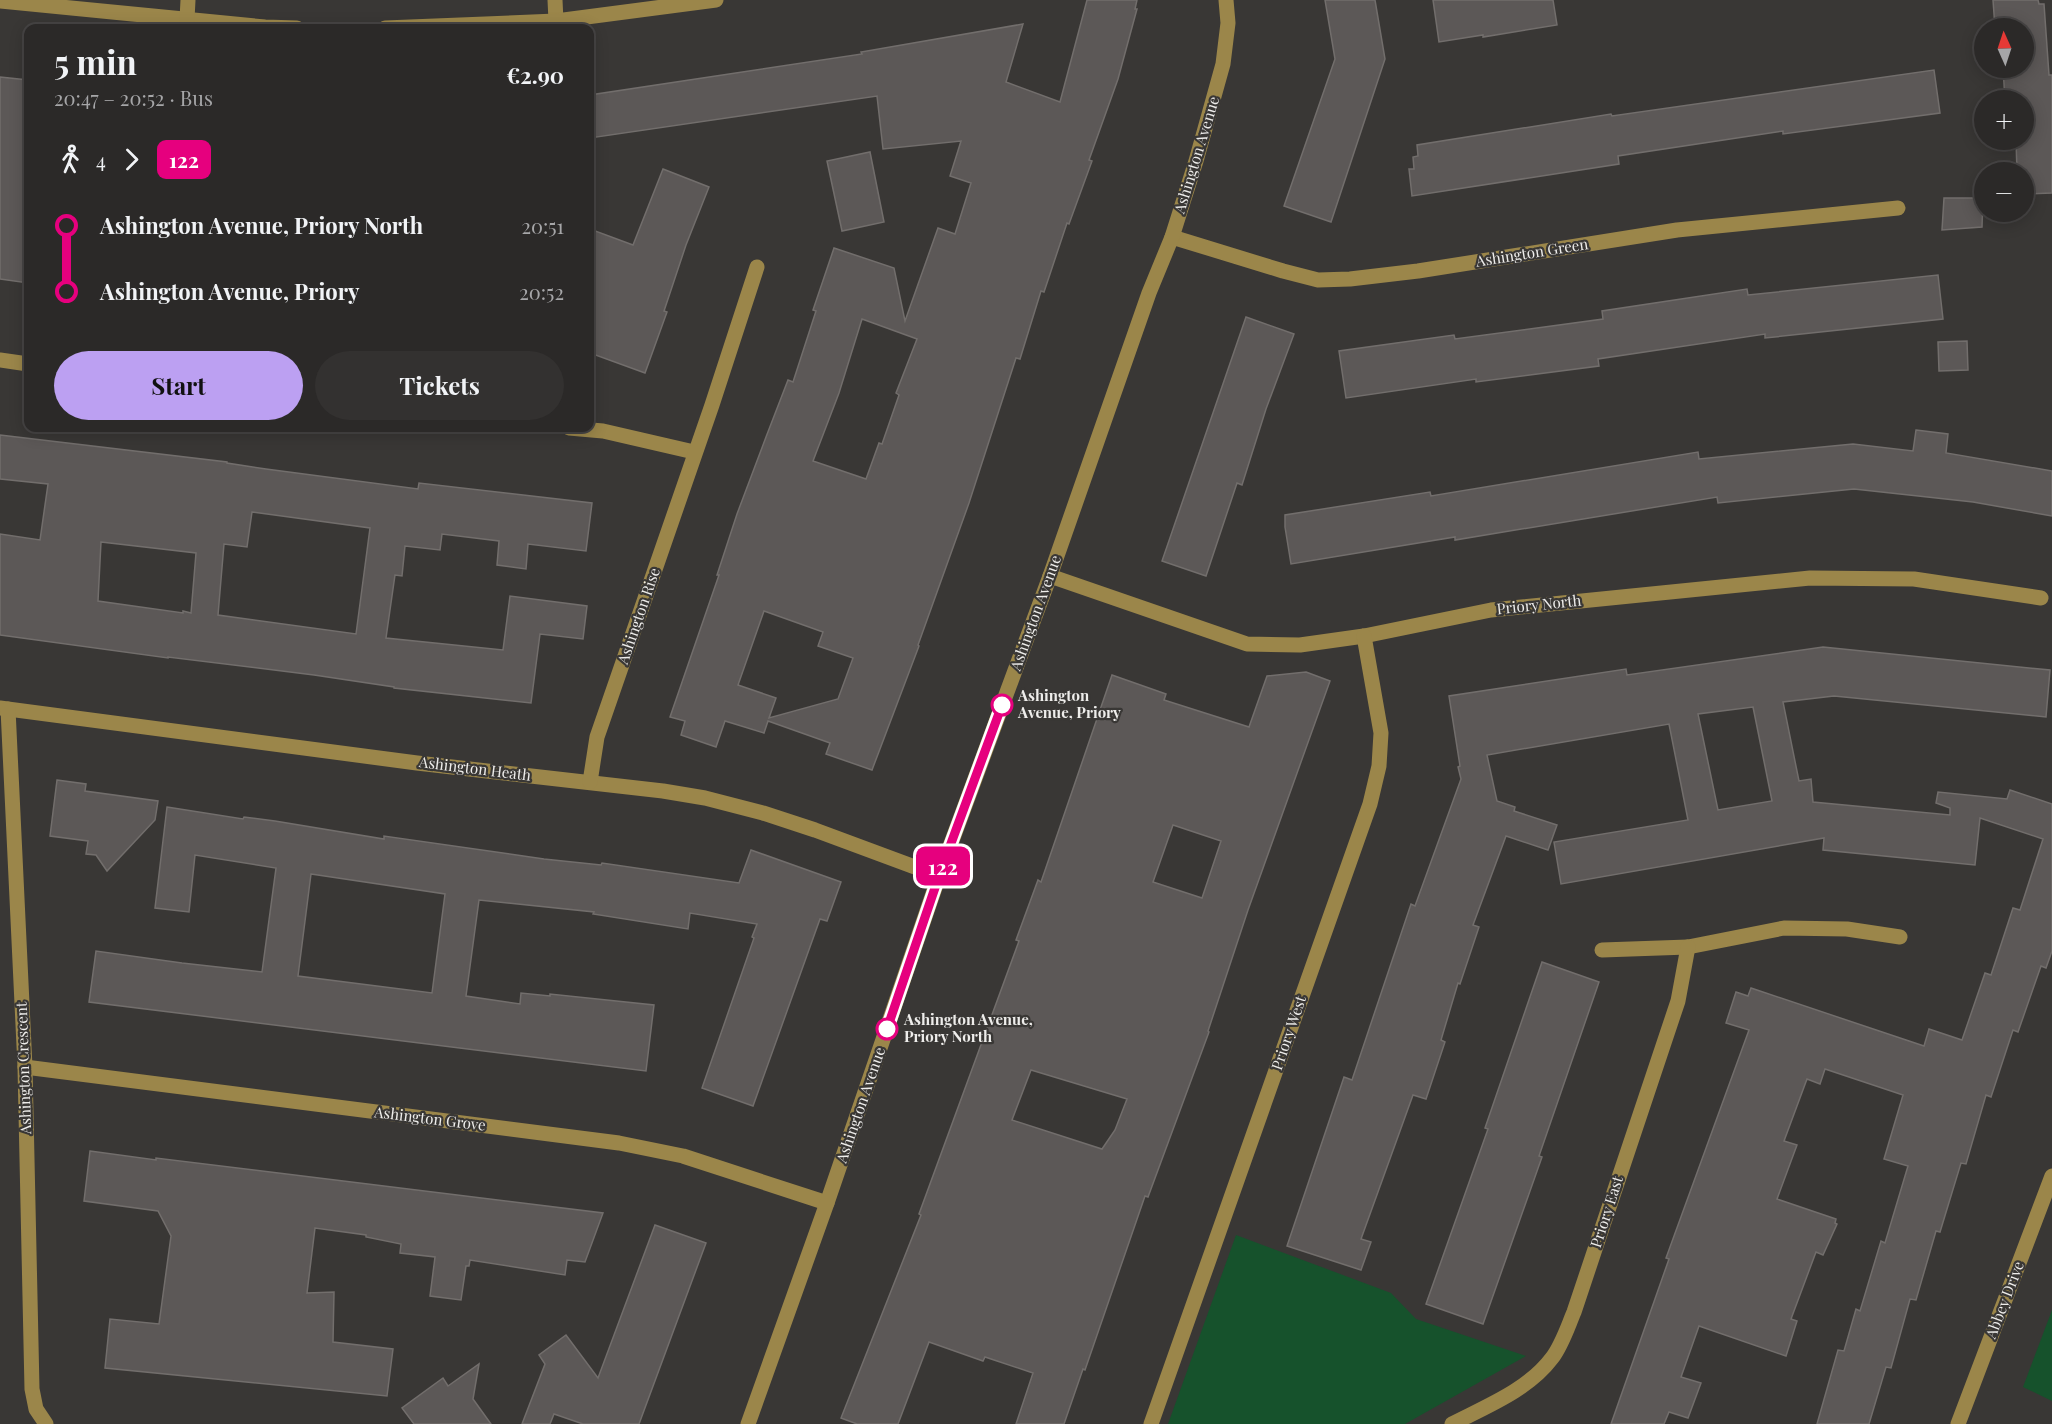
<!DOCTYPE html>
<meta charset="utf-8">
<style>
body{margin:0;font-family:"Playfair Display",serif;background:#333130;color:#f1f3f6;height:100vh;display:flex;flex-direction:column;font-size:22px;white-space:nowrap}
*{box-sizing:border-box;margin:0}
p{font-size:20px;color:#a6a6a8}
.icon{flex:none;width:33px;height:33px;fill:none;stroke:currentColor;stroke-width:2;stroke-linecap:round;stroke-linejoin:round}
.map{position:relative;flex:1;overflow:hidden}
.sheet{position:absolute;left:24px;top:24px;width:570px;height:408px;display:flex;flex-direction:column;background:#2b2928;border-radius:12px;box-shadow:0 3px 15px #0003,0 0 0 2px #474545}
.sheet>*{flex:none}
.badge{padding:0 12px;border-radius:9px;font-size:21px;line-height:39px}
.needle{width:39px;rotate:357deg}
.fabs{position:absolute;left:1974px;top:18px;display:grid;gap:12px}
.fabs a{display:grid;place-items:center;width:60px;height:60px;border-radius:50%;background:#2b2928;box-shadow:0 3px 15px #0003,0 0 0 2px #474545;font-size:30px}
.map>.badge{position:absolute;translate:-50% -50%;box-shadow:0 0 0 3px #fff}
.legs{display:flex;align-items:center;gap:9px;height:66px;padding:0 30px;font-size:20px}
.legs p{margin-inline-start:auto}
.headline{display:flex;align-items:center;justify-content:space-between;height:102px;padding:0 30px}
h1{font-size:33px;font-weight:700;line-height:45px}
.primary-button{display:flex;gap:12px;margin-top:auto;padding:12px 30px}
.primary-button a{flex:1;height:69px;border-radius:36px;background:#bca0f2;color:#111;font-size:24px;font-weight:700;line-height:69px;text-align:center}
.primary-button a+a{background:#333130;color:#f1f3f6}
ul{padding:0 30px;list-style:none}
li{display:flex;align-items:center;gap:21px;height:66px;font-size:22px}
li i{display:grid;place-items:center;width:9px;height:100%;margin:0 8px;background:currentColor}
li i::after{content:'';width:15px;height:15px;margin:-8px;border:4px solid;border-radius:50%;background:#2b2928}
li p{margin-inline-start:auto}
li:first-child i{background:linear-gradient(#0000 50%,currentColor 0)}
li:last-child i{background:linear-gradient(currentColor 50%,#0000 0)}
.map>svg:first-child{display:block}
.green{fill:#16522c}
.building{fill:#5c5857;stroke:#726e6c;stroke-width:1.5;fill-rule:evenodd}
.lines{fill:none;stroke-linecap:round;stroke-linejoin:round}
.minor{stroke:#9b864a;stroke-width:15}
.line-1-casing{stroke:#fff;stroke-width:14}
.line-1{stroke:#e6007e;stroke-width:9}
.stop-1-dot{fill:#fff;stroke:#e6007e;stroke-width:3}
.labels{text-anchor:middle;stroke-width:4.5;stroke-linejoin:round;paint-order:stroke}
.street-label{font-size:15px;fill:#eeedeb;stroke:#393735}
.stop-label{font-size:15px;font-weight:bold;fill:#eeedeb;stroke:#393735;text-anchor:start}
</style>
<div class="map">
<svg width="2052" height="1424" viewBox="0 0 2052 1424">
<rect width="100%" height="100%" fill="#393735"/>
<g class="green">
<path d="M1236,1235L1391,1293L1416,1319L1526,1356L1405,1424H1168Z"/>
<path d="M2052,1310V1401L2023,1387Z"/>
</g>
<g class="building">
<path d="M1087,0H1137L1135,9H1137L1118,79L1089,160L1092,161L1069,224L1067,223L1044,292L1041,291L1020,359L1016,358L969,503L918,645L919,646L872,770L826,754L830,743L768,721L764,733L725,721L716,747L681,735L685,721L670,717L719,575H717L737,514L766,437L788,380L793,382L816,311L813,310L834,248L894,268L905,321L938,228L955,234L971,183L950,176L961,141L883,149L877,96L590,138V95L862,54L861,52L1023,24L1006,82L1060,102ZM862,319L917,339L896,393L899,395L882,444L879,443L866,479L813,461L839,393ZM764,611L823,632L818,646L853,658L838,699L769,718L776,698L738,685Z"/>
<path d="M1325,0H1375L1385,59L1331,222L1284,206L1335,59Z"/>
<path d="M1433,0H1553L1557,25L1483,37V35L1439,42Z"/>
<path d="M1993,0H2038L2039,4H2044L2049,75H2052V193L2024,194V172H2017L2016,140H2024V100H2005L2003,68H2024V28H1995Z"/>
<path d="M1934,70L1940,113L1783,134V131L1618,156L1619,164L1412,196L1409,169H1414L1413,157L1418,156L1417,145L1611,114L1612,116Z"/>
<path d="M0,77L28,80V283L0,279Z"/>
<path d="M870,152L884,222L842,231L827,161Z"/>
<path d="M663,169L709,187L686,245L664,311L667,312L645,373L590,353V229L633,245Z"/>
<path d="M1944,198H1983L1982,227L1942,230Z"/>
<path d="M1938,275L1943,319L1765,338V334L1598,359L1599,366L1476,382V379L1346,398L1339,351L1454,335L1455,339L1603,319L1602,311L1747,289L1748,295Z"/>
<path d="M1246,317L1294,334L1266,409L1242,485L1237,483L1206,576L1162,561Z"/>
<path d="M1967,341L1968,370L1939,371L1938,342Z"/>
<path d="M1916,430L1948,434L1946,453L2052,471V516L1973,502L1854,489L1718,503L1717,497L1455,540V537L1291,564L1285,527V515L1430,492L1431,496L1698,452L1699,459L1853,444L1913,451Z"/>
<path d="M0,435L227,462V463L266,469L418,489L419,483L592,503L586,551L528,544L526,569L497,565L499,541L442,534L440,550L405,546L402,576L395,575L386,638L503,650L510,596L587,606L583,639L540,634L531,703L394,688V687L314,675L168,657V658L0,635V534L40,540L48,484L0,479ZM252,512L370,528L356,634L218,615L224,544L247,547ZM101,542L196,553L191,613L183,611V613L98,601Z"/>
<path d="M1823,647L2050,670L2046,717L1834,696L1783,702L1799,781L1811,779L1813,802L1950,815V808L1936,803L1938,792L2007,799L2010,790L2052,804V951L2046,968L2041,966L2018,1032L2013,1030L1991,1097L1986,1095L1966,1164L1961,1163L1940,1232L1936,1231L1916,1300L1910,1299L1891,1368L1886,1367L1869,1424H1817L1838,1350L1844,1351L1856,1309L1860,1311L1881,1241L1885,1243L1908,1166L1884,1159L1903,1095L1825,1069L1820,1084L1807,1079L1784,1141L1797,1145L1777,1199L1836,1219L1835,1223L1837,1224L1823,1255L1816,1252L1791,1319L1797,1321L1786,1356L1699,1326L1681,1377L1701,1383L1688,1418L1669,1412L1664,1424H1611L1669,1259L1666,1258L1749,1030L1726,1023L1736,992L1748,996L1751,988L1924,1046L1929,1029L1962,1040L1985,973L1991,975L2013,908L2020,910L2043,839L1980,818L1975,865L1823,850L1824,838L1561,884L1554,842L1688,820L1669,724L1487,755L1497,801L1515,807L1514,811L1557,825L1548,850L1506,836L1473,925L1479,927L1460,984L1458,983L1441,1040L1445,1042L1426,1099L1413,1095L1361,1239L1371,1242L1361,1270L1287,1246L1344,1077L1352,1080L1411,904L1415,906L1461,779L1458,767L1460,766L1449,696L1626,669L1627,675ZM1753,707L1772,801L1718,810L1698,714Z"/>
<path d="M1306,672L1330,681L1248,910L1208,1031L1209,1032L1148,1197L1145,1196L1085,1370L1083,1369L1064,1424H1016L1033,1373L985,1357L983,1361L929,1342L898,1424H857L841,1418L921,1215L919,1214L1019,941L1016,940L1038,880L1041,882L1112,675L1166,694L1164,700L1249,727L1267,676ZM1173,825L1221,841L1202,898L1153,882ZM1031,1070L1127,1099L1115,1130L1102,1149L1012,1120Z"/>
<path d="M57,780L86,784L85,791L158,801L155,820L107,871L96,855L86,854L88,841L50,836Z"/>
<path d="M167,807L243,819L244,817L275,821L384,839V836L544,859L601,865L602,863L739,883L751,850L841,882L827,921L820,919L753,1106L702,1088L754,938L752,937L757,924L690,913L688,929L593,914L594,912L479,900L466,996L520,1004L521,993L550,996V994L654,1005L646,1071L89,1002L96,951L182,963L262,972L276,868L195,855L189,912L155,908ZM311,874L445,894L432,993L298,976Z"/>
<path d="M1542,962L1599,982L1539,1156L1542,1157L1483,1324L1426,1304L1488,1129L1485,1128Z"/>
<path d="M90,1151L156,1160V1158L603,1213L585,1262L567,1260L565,1275L470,1260L469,1266H466L461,1300L430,1296L435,1257L400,1253L401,1244L366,1237V1235L315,1228L307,1293L334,1292L333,1342L393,1349L387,1396L105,1368L110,1319L159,1324L171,1236L158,1211L84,1201Z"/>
<path d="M655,1225L706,1243L639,1424H583L554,1414L550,1424H522L545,1364L539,1355L566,1335L598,1378Z"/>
<path d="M479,1364L473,1399L491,1424H414L402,1408L443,1378L448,1386Z"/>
</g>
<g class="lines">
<g class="minor">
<path d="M555,0L556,21"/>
<path d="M0,1L265,27L297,28"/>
<path d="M187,19L188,0"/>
<path d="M385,28L556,21L716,0"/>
<path d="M1172,237L1283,271L1318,280L1350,279L1418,271L1677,230L1898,208"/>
<path d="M0,360L28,364"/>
<path d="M569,428L603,431L694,452"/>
<path d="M1050,576L1247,644L1300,645L1364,636L1491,610L1810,578L1914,579L2041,598"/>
<path d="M0,708L417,763L663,791L705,798L763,813L815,830L939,876"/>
<path d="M8,709L25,1067L32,1389L36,1409L46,1424"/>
<path d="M590,782L597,737L712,405L757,267"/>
<path d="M1602,950L1688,947L1784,928L1847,929L1900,937"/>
<path d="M25,1067L619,1143L683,1156L827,1203"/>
<path d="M748,1424L827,1203L939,876L1050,576L1149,293L1172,237L1196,161L1223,64L1228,23L1226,0"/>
<path d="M1151,1424L1370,804L1379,766L1381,733L1364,636"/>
<path d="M1452,1424C1487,1406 1528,1390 1552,1358C1562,1345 1568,1326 1574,1312L1678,1001L1688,947"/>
<path d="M1958,1424L2052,1176"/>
</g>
</g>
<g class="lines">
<defs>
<path id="line-1" d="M887,1029L939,876L1002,705"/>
</defs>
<use href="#line-1" class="line-1-casing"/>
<use href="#line-1" class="line-1"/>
</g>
<g class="stop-1-dot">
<circle cx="1002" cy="705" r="10"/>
<circle cx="887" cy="1029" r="10"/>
</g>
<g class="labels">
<g class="street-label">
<text transform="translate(1197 155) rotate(-73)" y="5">Ashington Avenue</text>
<text transform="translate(1532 253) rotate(-9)" y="5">Ashington Green</text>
<text transform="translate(1539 605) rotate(-6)" y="5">Priory North</text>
<text transform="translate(1036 613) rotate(-70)" y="5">Ashington Avenue</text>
<text transform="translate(639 616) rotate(-71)" y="5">Ashington Rise</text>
<text transform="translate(475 769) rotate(7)" y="5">Ashington Heath</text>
<text transform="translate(1289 1033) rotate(-71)" y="5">Priory West</text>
<text transform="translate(24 1068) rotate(-92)" y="5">Ashington Crescent</text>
<text transform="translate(861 1105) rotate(-71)" y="5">Ashington Avenue</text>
<text transform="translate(430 1119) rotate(7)" y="5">Ashington Grove</text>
<text transform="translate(1607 1212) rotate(-72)" y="5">Priory East</text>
<text transform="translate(2005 1300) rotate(-69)" y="5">Abbey Drive</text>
</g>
<g class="stop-label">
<text x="1018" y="701">Ashington<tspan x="1018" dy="17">Avenue, Priory</tspan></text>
<text x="904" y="1025">Ashington Avenue,<tspan x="904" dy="17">Priory North</tspan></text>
</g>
</g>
</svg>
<div class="fabs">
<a><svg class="needle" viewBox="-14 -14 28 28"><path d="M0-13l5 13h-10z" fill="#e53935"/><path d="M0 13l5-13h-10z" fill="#a6a6a8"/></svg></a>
<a>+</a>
<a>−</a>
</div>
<b class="badge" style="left:943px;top:866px;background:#e6007e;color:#fff">122</b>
<section class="sheet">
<div class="headline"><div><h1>5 min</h1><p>20:47 – 20:52 · Bus</p></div><b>€2.90</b></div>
<div class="legs"><svg class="icon" aria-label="walk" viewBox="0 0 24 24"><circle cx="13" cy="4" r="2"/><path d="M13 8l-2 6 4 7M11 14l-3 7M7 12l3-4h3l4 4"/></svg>4<svg class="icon" aria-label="forward" viewBox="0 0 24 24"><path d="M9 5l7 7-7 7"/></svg><b class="badge" style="background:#e6007e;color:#fff">122</b></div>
<ul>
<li><i style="color:#e6007e"></i><b>Ashington Avenue, Priory North</b><p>20:51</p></li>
<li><i style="color:#e6007e"></i><b>Ashington Avenue, Priory</b><p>20:52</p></li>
</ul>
<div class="primary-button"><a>Start</a><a>Tickets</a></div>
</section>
</div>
